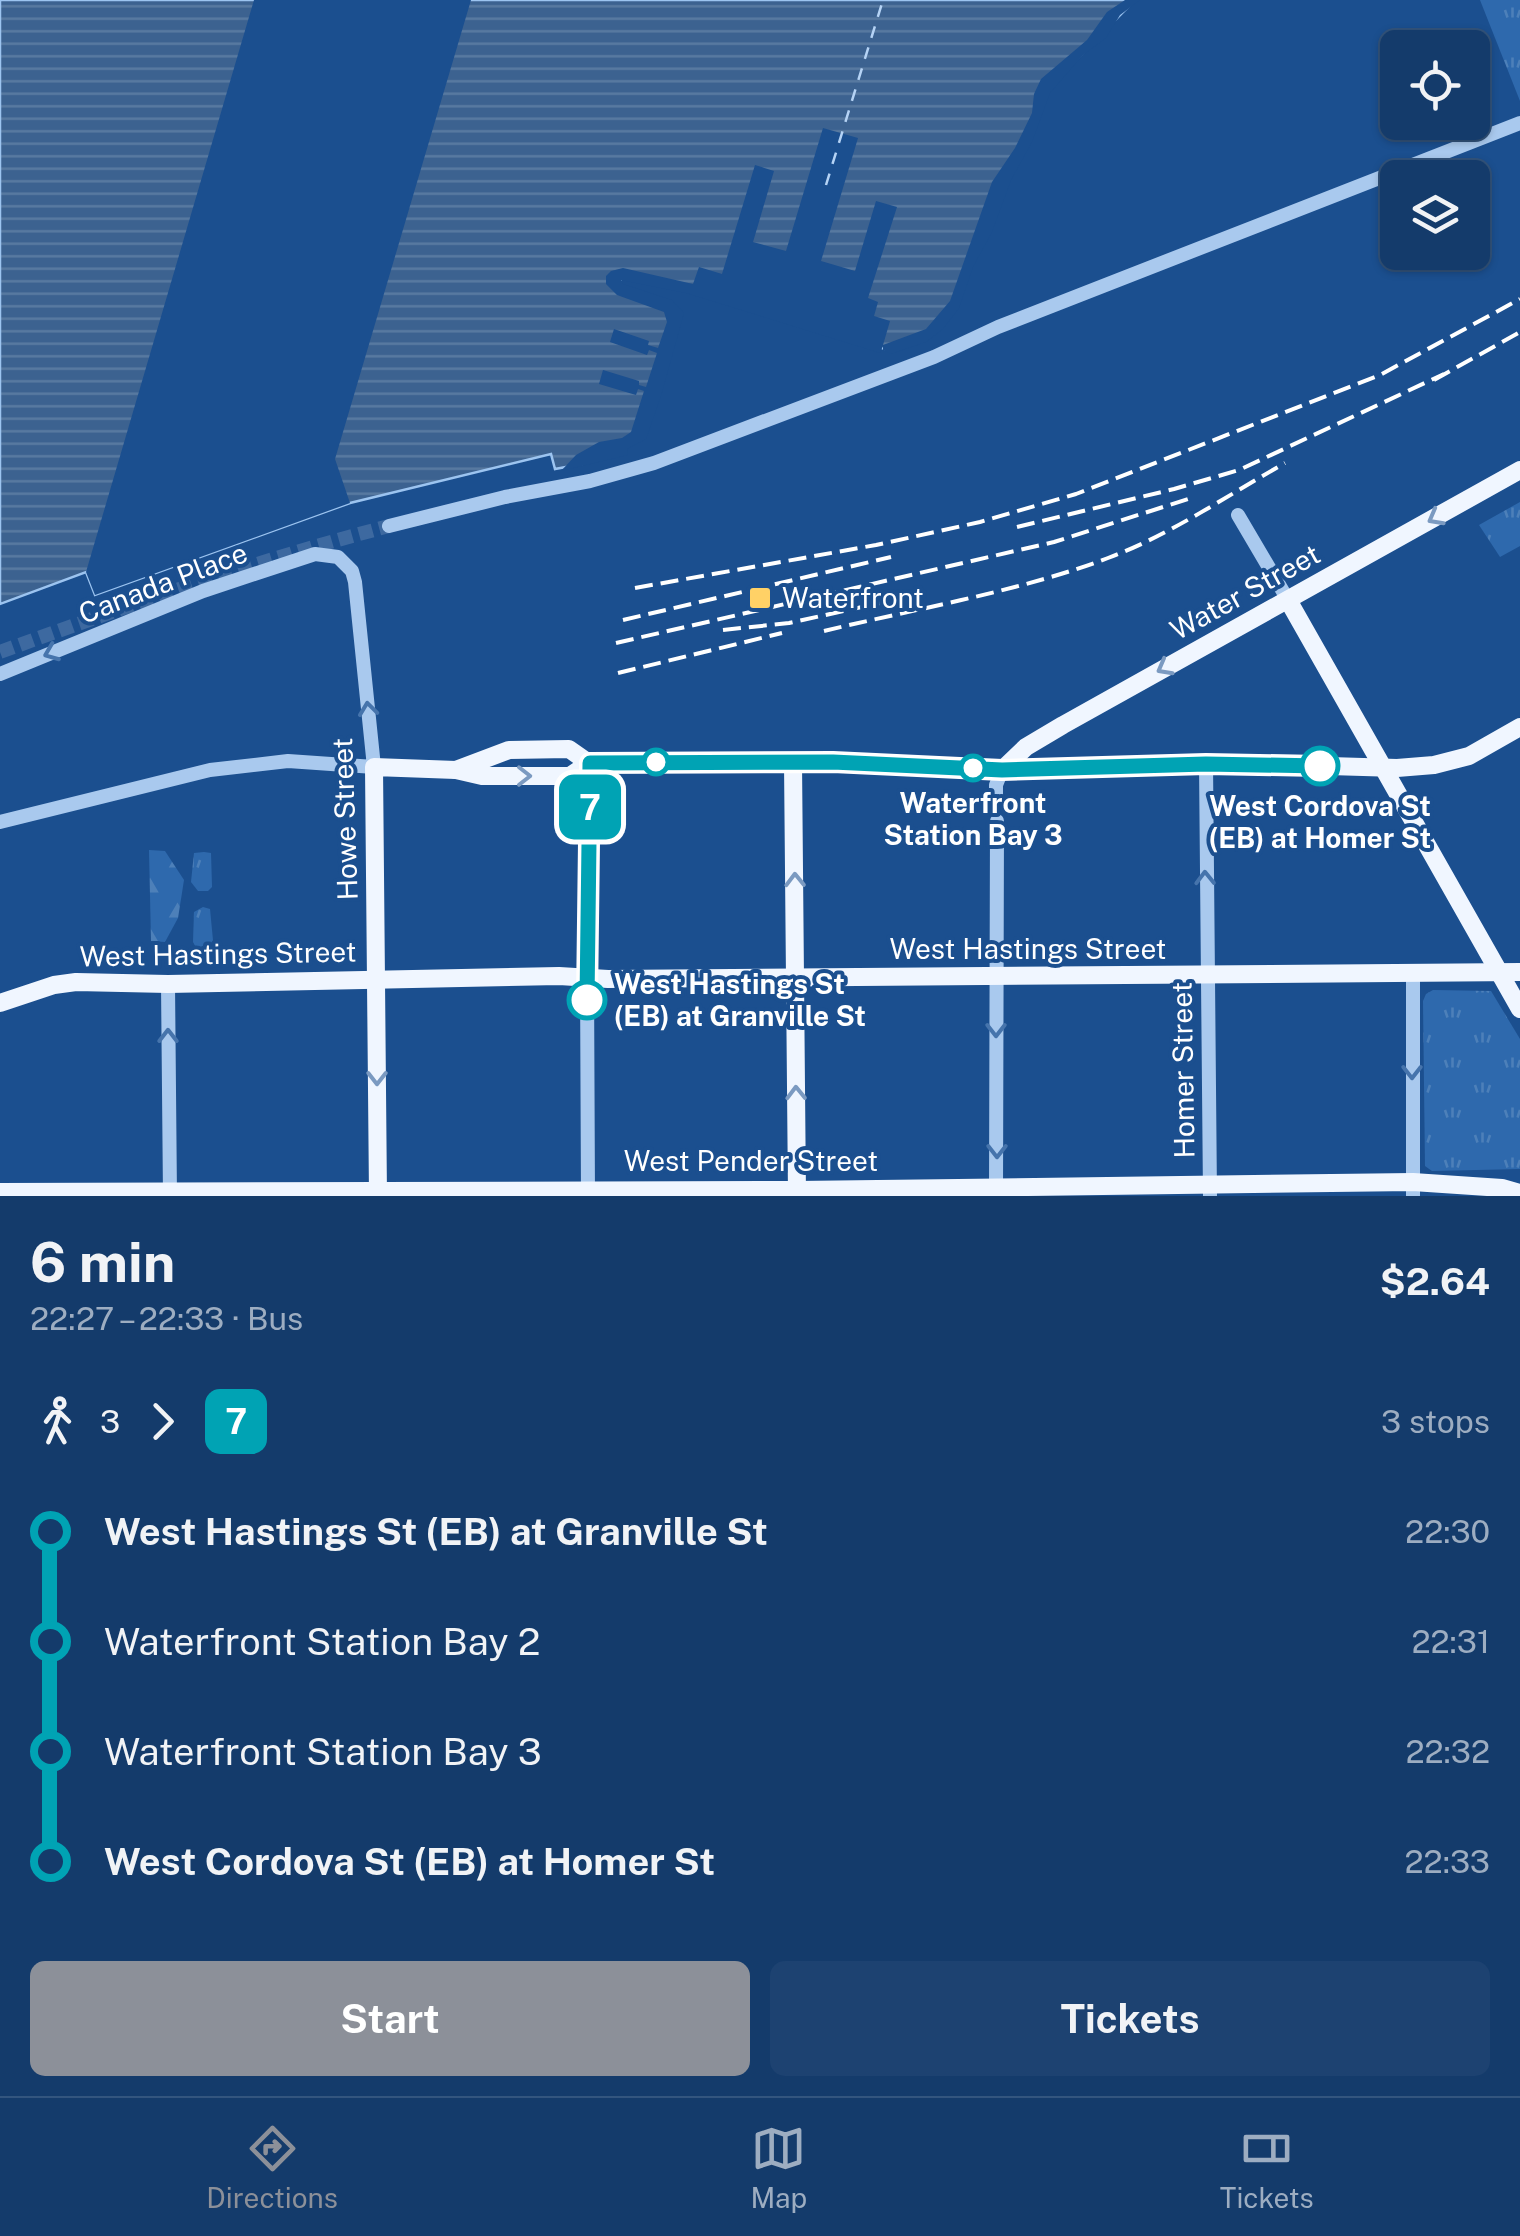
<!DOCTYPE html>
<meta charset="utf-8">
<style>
body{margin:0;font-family:"Public Sans",sans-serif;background:#1d4271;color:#f1f3f6;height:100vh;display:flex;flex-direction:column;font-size:38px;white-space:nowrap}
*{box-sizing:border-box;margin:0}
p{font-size:32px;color:#9dadc1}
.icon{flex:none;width:55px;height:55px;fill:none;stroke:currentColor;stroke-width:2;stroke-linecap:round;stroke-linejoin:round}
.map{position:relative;height:1196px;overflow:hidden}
.panel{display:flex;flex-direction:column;background:#143b6b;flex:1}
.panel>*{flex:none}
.badge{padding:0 20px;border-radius:15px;font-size:35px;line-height:65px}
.buttons{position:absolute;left:1380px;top:30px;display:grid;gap:20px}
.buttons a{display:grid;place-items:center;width:110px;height:110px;border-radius:15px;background:#143b6b;box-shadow:0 2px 8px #0004,0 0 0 2px #33557e;font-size:50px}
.map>.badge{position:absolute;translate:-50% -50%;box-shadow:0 0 0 5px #fff}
.legs{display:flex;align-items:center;gap:15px;height:110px;padding:0 30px;font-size:32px}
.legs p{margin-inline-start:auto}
.headline{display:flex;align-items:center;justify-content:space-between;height:170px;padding:0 30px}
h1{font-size:55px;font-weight:700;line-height:75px}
.action{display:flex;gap:20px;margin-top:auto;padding:20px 30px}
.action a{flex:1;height:115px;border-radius:15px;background:#8c9099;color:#fff;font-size:40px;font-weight:700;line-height:115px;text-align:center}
.action a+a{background:#1d4271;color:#f1f3f6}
ul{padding:0 30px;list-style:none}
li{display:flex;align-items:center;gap:35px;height:110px;font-size:38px}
li i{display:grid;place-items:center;width:15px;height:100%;margin:0 12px;background:currentColor}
li i::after{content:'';width:25px;height:25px;margin:-12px;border:8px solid;border-radius:50%;background:#143b6b}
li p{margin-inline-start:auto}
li:first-child i{background:linear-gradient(#0000 50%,currentColor 0)}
li:last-child i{background:linear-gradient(currentColor 50%,#0000 0)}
.dock{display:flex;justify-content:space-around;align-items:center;height:140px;border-top:2px solid #33557e;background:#143b6b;font-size:28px;color:#9dadc1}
.dock a{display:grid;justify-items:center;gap:5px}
.dock .on{color:#8c9099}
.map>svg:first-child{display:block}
.grass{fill:url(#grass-tufts)}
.forest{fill:url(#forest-firs)}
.water{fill:url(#water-rules);stroke:#9cc4f0;stroke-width:2.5}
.pier{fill:#1b4f8f}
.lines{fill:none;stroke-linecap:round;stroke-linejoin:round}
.ferry{stroke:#b5d3f5;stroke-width:2.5;stroke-dasharray:12 10;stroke-linecap:butt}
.minor-tunnel{stroke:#3d69a0;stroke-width:14;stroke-dasharray:14 7;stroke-linecap:butt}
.minor{stroke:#a9c9ee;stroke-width:14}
.major{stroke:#f0f6ff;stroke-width:18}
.rail{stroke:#fff;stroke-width:4;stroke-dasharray:18 8;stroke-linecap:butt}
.oneway{stroke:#7b9ac1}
.oneway2{stroke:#4674ac}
.line-1-casing{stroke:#fff;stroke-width:22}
.line-1{stroke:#00a3b4;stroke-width:15}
.poi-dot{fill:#ffd166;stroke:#1b4f8f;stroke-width:4}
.stop-1-dot{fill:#fff;stroke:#00a3b4;stroke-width:5}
.labels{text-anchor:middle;stroke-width:8;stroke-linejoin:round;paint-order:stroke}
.street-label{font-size:28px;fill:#fff;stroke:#1b4f8f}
.poi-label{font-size:28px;fill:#fff;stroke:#1b4f8f;text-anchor:start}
.stop-label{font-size:28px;font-weight:bold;fill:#fff;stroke:#1b4f8f}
</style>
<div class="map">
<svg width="1520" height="1196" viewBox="0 0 1520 1196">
<defs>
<pattern id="grass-tufts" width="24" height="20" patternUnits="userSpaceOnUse" patternTransform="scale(2.5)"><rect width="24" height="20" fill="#2e69ad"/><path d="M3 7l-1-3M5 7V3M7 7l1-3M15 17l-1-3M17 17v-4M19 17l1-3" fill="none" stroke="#4d80b9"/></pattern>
<pattern id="forest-firs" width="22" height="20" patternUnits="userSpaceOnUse" patternTransform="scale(2.5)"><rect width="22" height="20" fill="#2e69ad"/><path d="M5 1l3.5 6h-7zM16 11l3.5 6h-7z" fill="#4d80b9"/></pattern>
<pattern id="water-rules" width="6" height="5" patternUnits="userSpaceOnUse" patternTransform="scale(2.5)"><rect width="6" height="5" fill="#3c6290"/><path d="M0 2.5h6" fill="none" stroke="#597aa1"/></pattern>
</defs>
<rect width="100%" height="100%" fill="#1b4f8f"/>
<g class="grass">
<path d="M1480,0H1520V101Z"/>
<path d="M1520,502V546L1500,557L1479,525Z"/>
<path d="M204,852L211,853L212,887L208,891H198L191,882L194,853Z"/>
<path d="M203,907L210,909L214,951L209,957L199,953L193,942L194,912Z"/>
<path d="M1433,990L1491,991L1520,1039V1169L1432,1171L1425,1166L1423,1001L1426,994Z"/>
</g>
<path class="forest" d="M149,850L165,851L184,880L178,918L165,942L151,941Z"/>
<path class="water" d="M0,0H1135L1046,90L988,230L938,329L888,350L687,288L625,274L617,284L676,309L644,435L582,464L555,469L551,454L350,503L95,595L86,572L0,604Z"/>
<g class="pier">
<path d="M254,0H471L335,459L350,503L95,595L86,572Z"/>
<path d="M1125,0H1140L1120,15L1106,38L1083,55L1050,93L1032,142L1011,180L992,232L973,267L959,308L943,329L926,342L891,354L883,350V346L880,353L686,293L621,280L623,284L672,300L684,313L661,396L646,439L627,449L628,455L561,471L576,455L599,442L622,438L631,432L644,391L638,389L636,395L599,384L603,370L639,381V385L646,387L657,353L649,350L647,355L610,342L614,329L649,341L648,345L658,348L667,322L664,312L617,295L606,284V276L611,271L623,268L693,284L699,267L722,274L755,165L774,171L753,242L786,251L823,128L858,138L821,261L855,271L876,201L897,207L868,298L878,302L874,316L890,321L883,345L926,329L950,301L992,182L1015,148L1032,113L1034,94L1041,79L1087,40L1107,12Z"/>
</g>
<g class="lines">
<path class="ferry" d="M826,185L883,0"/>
<path class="minor-tunnel" d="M0,652C129,605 256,561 389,526"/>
<g class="minor">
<path d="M1238,515L1288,600"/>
<path d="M389,526L505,497L590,481L654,463L934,357L998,327L1520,123"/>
<path d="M0,674L203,591L315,554L338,557L352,571L355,582L374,767L288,761L210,770L0,822"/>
<path d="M1206,763L1210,1196"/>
<path d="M996,804V785L1002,770"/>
<path d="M1413,974V1196"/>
<path d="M587,977L588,1196"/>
<path d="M168,984L170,1196"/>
<path d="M996,1195L997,821"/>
</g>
<g class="major">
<path d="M1288,600L1520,1009"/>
<path d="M793,762L797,1196"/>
<path d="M456,770L509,750L569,749L589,763"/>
<path d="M1002,770L1026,747L1063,725L1520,470"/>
<path d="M587,977L589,763"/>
<path d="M0,1003L54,985L76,982L168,984L559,976L608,979L1520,972"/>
<path d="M0,1192L797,1190L1413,1182L1502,1188L1520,1193"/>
<path d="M378,1196L374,767L456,770L482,776H570L589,763L613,762L833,761L1002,770L1229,763L1397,768L1434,765L1469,756L1520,727"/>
</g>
<g class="rail">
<path d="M1434,380L1520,332"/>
<path d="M1017,527L1174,489L1239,470L1444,374"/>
<path d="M635,588L876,545L980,522L1076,494L1380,375L1520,299"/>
<path d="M623,620L891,557"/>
<path d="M723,630L789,623L880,603"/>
<path d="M824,631C915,609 1021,591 1108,558C1170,535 1228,495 1285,463"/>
<path d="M616,643L1054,542L1191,498"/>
<path d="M618,673L782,633"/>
</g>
</g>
<defs><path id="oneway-chevron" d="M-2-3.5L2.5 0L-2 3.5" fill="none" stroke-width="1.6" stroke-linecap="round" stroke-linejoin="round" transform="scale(2.5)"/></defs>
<g class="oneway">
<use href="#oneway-chevron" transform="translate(1435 518) rotate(151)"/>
<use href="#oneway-chevron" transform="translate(1164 668) rotate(151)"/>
<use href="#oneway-chevron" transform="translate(524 776)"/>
<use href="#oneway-chevron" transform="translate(795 880) rotate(-91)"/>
<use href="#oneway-chevron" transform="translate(377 1078) rotate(90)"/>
<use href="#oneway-chevron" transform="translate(796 1093) rotate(-91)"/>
</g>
<g class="oneway2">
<use href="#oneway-chevron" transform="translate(51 653) rotate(158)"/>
<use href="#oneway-chevron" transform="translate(368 709) rotate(-97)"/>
<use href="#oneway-chevron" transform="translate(1205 878) rotate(-91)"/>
<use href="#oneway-chevron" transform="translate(996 1030) rotate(90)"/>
<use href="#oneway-chevron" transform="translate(168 1036) rotate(-90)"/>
<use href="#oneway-chevron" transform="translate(1412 1072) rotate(90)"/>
<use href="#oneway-chevron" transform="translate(997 1151) rotate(90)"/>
</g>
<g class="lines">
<defs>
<path id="line-1" d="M587,1000L590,763L833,762L1002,770L1206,764L1320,766"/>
</defs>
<use href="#line-1" class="line-1-casing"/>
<use href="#line-1" class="line-1"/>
</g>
<rect class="poi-dot" x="748" y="586" width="24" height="24" rx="5"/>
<g class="stop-1-dot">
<circle cx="656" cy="762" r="12"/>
<circle cx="1320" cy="766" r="18"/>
<circle cx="973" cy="768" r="12"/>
<circle cx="587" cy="1000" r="18"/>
</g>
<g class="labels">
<g class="street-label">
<text transform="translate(163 583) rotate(-21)" y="10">Canada Place</text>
<text transform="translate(1245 592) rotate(-29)" y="10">Water Street</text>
<text transform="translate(345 819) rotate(-92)" y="10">Howe Street</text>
<text x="1028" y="959">West Hastings Street</text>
<text transform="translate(218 954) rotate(-1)" y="10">West Hastings Street</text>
<text transform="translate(1183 1070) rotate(-91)" y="10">Homer Street</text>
<text x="751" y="1171">West Pender Street</text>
</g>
<g class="poi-label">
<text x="782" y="608">Waterfront</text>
</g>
<g class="stop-label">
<text x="973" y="813">Waterfront<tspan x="973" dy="32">Station Bay 3</tspan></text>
<text x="1320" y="816">West Cordova St<tspan x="1320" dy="32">(EB) at Homer St</tspan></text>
<text x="614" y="994" text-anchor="start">West Hastings St<tspan x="614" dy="32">(EB) at Granville St</tspan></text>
</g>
</g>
</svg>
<div class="buttons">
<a><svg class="icon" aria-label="locate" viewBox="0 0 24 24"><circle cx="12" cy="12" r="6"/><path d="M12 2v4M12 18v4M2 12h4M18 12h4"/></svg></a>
<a><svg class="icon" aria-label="layers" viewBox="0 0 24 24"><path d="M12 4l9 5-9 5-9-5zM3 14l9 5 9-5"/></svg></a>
</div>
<b class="badge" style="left:590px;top:807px;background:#00a3b4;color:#fff">7</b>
</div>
<section class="panel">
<div class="headline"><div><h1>6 min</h1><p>22:27 – 22:33 · Bus</p></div><b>$2.64</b></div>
<div class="legs"><svg class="icon" aria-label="walk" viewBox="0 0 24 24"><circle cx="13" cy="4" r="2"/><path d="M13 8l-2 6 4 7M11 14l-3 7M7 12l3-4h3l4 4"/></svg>3<svg class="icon" aria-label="forward" viewBox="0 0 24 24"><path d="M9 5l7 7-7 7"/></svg><b class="badge" style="background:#00a3b4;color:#fff">7</b><p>3 stops</p></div>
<ul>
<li><i style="color:#00a3b4"></i><b>West Hastings St (EB) at Granville St</b><p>22:30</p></li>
<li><i style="color:#00a3b4"></i><span>Waterfront Station Bay 2</span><p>22:31</p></li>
<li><i style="color:#00a3b4"></i><span>Waterfront Station Bay 3</span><p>22:32</p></li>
<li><i style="color:#00a3b4"></i><b>West Cordova St (EB) at Homer St</b><p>22:33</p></li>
</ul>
<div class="action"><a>Start</a><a>Tickets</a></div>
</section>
<nav class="dock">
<a class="on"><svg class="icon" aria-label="directions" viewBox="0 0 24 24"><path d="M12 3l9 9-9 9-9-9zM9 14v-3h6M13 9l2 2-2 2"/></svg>Directions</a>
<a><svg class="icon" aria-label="map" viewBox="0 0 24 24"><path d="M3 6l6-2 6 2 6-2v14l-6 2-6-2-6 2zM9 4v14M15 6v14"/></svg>Map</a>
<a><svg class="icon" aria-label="tickets" viewBox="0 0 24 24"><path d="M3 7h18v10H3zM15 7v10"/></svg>Tickets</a>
</nav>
